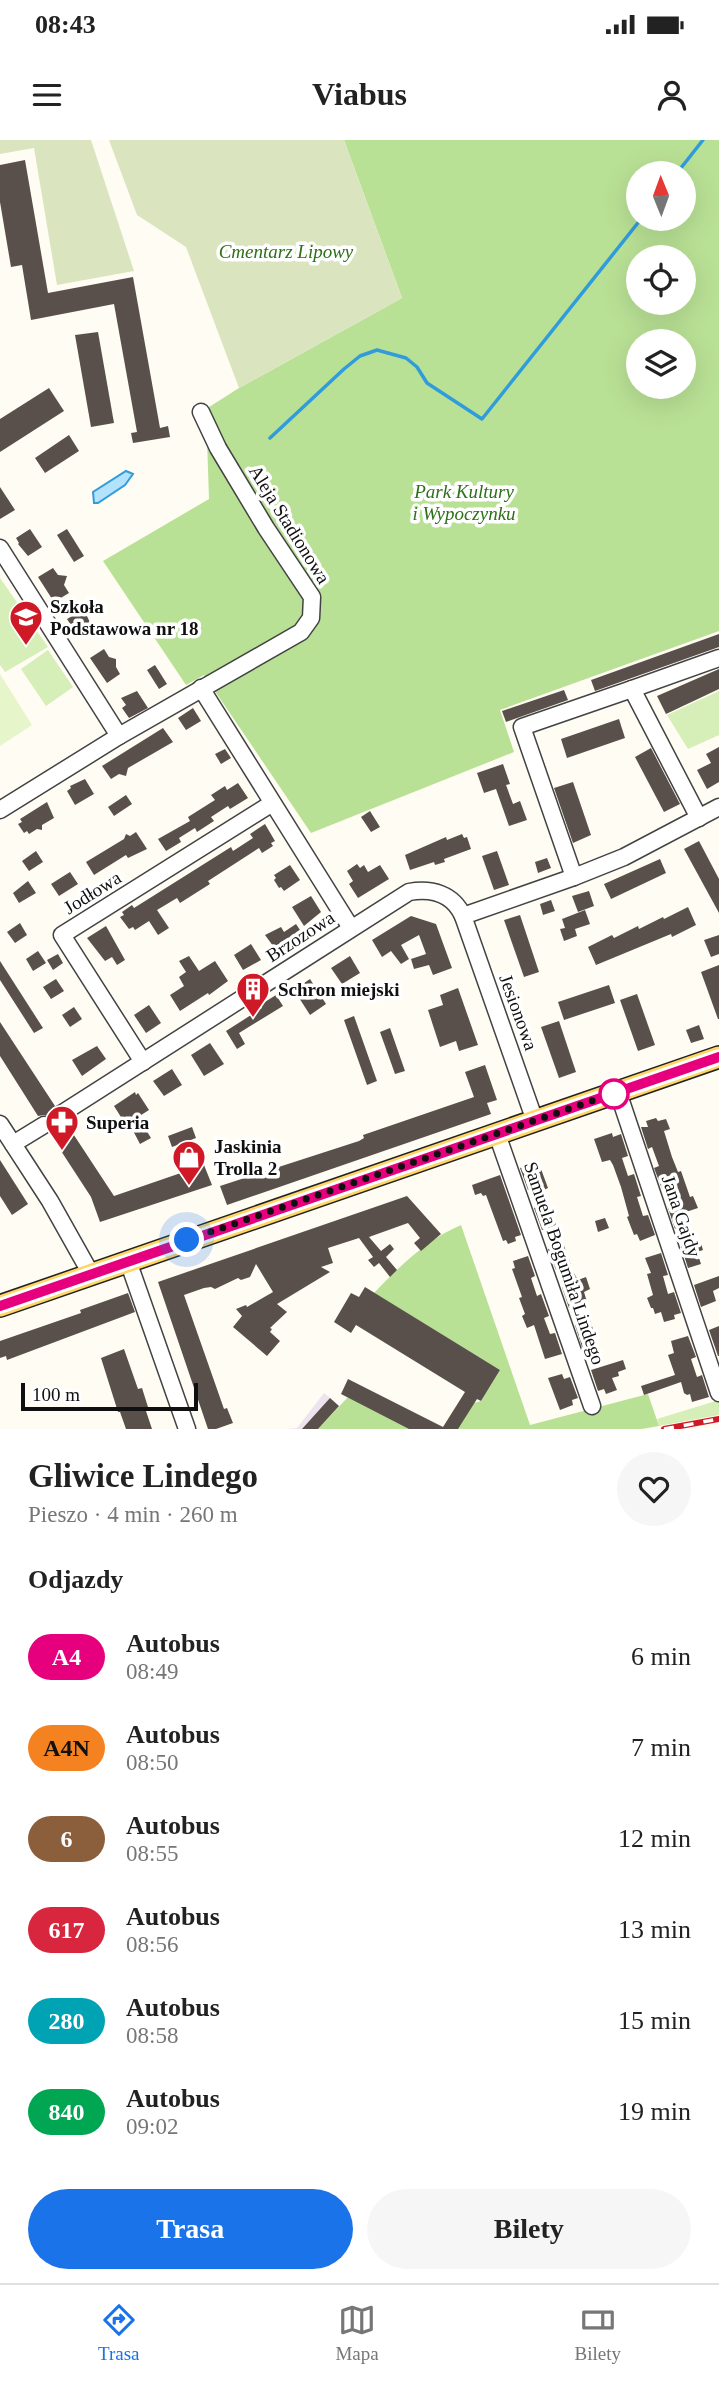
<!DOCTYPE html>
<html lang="pl">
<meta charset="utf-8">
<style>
body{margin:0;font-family:Georgia,serif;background:#f6f6f6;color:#222;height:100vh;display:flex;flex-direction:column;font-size:26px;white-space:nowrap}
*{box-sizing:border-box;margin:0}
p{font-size:23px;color:#767676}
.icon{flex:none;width:38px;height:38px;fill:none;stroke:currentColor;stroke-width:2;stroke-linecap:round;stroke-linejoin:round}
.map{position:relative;height:1289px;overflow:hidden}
.panel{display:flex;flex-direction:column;background:#fff;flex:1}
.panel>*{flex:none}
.badge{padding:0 14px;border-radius:23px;font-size:24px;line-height:46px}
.needle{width:46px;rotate:359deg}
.fabs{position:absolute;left:626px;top:21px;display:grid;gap:14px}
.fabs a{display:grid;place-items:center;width:70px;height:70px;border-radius:50%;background:#fff;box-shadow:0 7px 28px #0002;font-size:35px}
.scale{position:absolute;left:21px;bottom:18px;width:177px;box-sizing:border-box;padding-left:7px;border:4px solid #101010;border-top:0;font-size:19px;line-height:24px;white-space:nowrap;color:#101010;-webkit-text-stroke:5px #fff;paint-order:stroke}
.you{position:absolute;width:35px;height:35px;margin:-18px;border:5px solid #fff;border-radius:50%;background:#1a73e8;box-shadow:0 0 0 10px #1a73e833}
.map>.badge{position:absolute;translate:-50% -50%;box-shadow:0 0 0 4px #fff}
h2{padding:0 28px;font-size:26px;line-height:63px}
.round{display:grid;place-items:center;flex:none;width:74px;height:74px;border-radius:37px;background:#f6f6f6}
.overview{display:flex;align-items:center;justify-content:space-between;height:119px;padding:0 28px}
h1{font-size:33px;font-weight:700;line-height:52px}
.primary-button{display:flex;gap:14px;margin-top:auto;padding:14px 28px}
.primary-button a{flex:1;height:80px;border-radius:42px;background:#1a73e8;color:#fff;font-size:28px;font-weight:700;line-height:80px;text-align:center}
.primary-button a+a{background:#f6f6f6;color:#222}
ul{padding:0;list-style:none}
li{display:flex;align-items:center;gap:21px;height:91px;padding:0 28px}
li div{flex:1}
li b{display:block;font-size:26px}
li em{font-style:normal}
li .badge{min-width:77px;font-weight:700;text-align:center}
.status{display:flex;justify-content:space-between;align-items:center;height:49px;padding:0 35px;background:#fff;direction:ltr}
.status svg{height:19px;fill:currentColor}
header{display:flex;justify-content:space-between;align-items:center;height:91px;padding:0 28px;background:#fff;font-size:32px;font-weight:700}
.tab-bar{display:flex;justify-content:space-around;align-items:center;height:98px;border-top:2px solid #e0e0e0;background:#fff;font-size:19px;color:#767676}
.tab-bar a{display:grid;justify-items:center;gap:4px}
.tab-bar .active{color:#1a73e8}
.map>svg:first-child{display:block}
.industrial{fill:#eee4ef}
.green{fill:#d6eeb8}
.forest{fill:#b9e195;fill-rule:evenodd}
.cemetery{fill:#dae5c0}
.pitch{fill:#e7f5ca}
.water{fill:#b2e2fc;stroke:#319cdb;stroke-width:2}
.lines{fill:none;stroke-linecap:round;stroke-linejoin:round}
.stream{stroke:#319cdb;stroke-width:3.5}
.building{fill:#5a504b}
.minor-casing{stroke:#434343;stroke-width:19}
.major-casing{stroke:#212121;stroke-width:24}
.minor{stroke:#fff;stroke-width:16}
.major{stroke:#ffd563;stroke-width:21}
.rail-casing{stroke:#cf1926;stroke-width:6}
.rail{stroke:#fff;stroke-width:3.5;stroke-dasharray:10;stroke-linecap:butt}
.line-casing{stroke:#fff;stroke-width:16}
.line{stroke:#e6007e;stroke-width:10}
.walk{stroke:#101010;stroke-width:7;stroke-dasharray:0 12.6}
.stop-dot{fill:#fff;stroke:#e6007e;stroke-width:3.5}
.labels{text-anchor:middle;stroke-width:7;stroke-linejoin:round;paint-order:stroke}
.park-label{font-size:19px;font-style:italic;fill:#2d7018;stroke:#fff}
.street-label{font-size:19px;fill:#101010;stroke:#fff}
.poi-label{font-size:19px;font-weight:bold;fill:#101010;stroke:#fff;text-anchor:start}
</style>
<div class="status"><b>08:43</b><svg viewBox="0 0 49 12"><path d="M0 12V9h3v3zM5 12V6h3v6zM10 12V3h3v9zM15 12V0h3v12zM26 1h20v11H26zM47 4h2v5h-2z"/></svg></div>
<header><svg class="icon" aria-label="menu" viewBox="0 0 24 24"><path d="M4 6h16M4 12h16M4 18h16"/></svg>Viabus<svg class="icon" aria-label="person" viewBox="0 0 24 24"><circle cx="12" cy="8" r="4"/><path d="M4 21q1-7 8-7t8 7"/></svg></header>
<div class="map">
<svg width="719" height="1289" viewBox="0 0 719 1289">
<rect width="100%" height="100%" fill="#fffcf3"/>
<path class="industrial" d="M324,1253L335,1262L312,1289H286L297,1288Z"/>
<g class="green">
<path d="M0,438L48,507L5,532L0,525Z"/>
<path d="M48,510L73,547L46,566L21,529Z"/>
<path d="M719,551V595L688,609L667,575Z"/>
<path d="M719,1260V1275L659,1286L657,1279Z"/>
</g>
<g class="forest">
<path d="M344,0H719V491L500,570L514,612L311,693L204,535L186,545L103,421L209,359L206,269L239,248L402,158ZM639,33H684V79H639ZM639,117H684V163H639ZM639,201H684V247H639Z"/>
<path d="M461,1085L530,1285L648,1254L659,1286L642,1289H457L474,1263L481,1261L500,1230L374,1153C400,1126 426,1100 461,1085Z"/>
<path d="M348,1257L410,1289H318Z"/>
</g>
<g class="cemetery">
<path d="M0,0H91L134,131L57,145L34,8L0,14Z"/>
<path d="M109,0H344L402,158L239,248L186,107L137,75Z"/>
</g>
<path class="pitch" d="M0,534L32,585L0,606Z"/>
<path class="water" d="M126,331L133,334L125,345L98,363H94L93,352Z"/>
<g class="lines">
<g class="stream">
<path d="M677,33L703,0"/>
<path d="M270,298L344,229L360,216L377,210L406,218L417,227L427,243L482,279L641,79"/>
</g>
</g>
<g class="building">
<path d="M25,20L48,153L133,137L160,288L168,286L170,297L133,303L131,293L137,292L114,164L31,180L22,125L11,127L0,62V25Z"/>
<path d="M98,192L114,283L91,287L75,195Z"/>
<path d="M49,248L64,271L0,312V279Z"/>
<path d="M69,295L79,311L45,333L35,318Z"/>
<path d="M0,347L15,370L0,379Z"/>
<path d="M30,389L42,407L28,416L18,404L19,403L16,398Z"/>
<path d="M67,389L84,416L74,422L57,395Z"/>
<path d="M53,428L58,435L67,436L64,445L69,453L54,462L38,437Z"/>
<path d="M81,471L84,476L86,474L93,489L79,498L67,479Z"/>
<path d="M719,494V507L595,551L591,540Z"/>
<path d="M104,509L109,517L116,519V527L120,534L107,543L90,518Z"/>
<path d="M155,525L167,544L159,549L147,530Z"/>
<path d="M719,529V549L666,574L657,556Z"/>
<path d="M564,550L568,560L506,582L502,571Z"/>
<path d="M137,551L148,568L129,578L122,568L126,565L121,558Z"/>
<path d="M193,568L201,581L186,590L178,578Z"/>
<path d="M619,579L625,598L567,618L561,599Z"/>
<path d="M163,588L173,602L128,628L126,636L119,634L111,639L102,626Z"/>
<path d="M719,607V642L707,649L697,630L711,623L706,614Z"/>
<path d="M651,608L680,664L664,672L635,617Z"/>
<path d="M225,609L231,618L221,624L215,614Z"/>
<path d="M503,624L510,644L506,645L513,664L520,661L527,680L509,686L496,649L484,653L477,633Z"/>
<path d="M85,639L94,654L75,665L67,651L71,648L70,646Z"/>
<path d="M573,642L591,695L573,703L554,648Z"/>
<path d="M238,643L248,658L230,669L228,666L211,677L214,681L197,692L195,688L179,698L181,702L166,711L158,699L190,681L188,677L215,660L211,655L225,646L227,650Z"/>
<path d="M126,655L132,664L114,676L108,667Z"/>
<path d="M47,662L54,678L42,685V690L37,689L29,694L27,691L24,693L18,684L22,682L20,679Z"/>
<path d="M370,671L380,687L371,692L361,677Z"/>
<path d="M265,684L275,701L271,703L273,706L262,713L259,708L208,741L210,744L180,763L177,758L157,770L169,788L158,795L149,781L135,790L133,787L129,789L120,777L124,775L122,772L132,765L134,768L231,707L233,711L253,698L250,694Z"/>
<path d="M136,692L147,709L128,718L126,715L94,735L86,722L124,699L126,694L130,696Z"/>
<path d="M462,694L464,698L467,697L471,709L444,719L445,722L435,725L434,722L410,730L405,715L446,697L447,700Z"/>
<path d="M699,701L719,739V773L684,709Z"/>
<path d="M36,711L43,722L29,731L22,721Z"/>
<path d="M497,711L509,745L494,750L482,716Z"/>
<path d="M547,718L551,728L538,733L535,722Z"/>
<path d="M660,719L666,733L611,759L604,744Z"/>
<path d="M357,724L360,728L364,725L368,732L380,725L389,739L358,758L349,744L353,741L347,731Z"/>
<path d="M290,725L300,740L284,751L281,747L279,748L274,740L276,738L274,735Z"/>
<path d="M70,732L78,744L59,756L51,744Z"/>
<path d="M28,741L36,753L19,763L13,753Z"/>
<path d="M589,751L594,766L578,772L572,756Z"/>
<path d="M311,756L321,772L304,786L292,767Z"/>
<path d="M551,760L555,771L543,775L540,764Z"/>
<path d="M688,767L696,785L672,797L671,794L596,825L588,807L612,795L614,798L638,786L639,789L663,777L664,779Z"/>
<path d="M585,770L590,784L575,789L577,796L564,801L560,789L565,788L562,779Z"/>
<path d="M520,775L539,832L524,837L504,780Z"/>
<path d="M411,776L436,784L452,828L433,835L429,825L414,829L411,819L426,814L419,795L401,805L409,819L401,824L391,811L382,817L372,800Z"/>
<path d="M20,783L27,795L15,803L7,792Z"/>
<path d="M296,784L302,793L276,810L265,795L281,787L284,792Z"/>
<path d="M106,786L125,820L117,825L112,817L105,821L87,798Z"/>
<path d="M719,795V814L711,817L704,800Z"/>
<path d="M251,804L261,820L243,830L234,815Z"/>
<path d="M38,811L46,823L33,831L26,819Z"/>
<path d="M58,814L63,823L53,830L47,820Z"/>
<path d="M189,816L199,831L215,821L228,841L209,855L208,853L180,871L170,855L184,846L179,837L186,832L179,821Z"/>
<path d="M350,816L360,833L342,844L331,828Z"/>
<path d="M0,821L43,888L34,893L0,840Z"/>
<path d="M719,825V879H718L701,832Z"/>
<path d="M56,839L64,851L51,859L43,847Z"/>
<path d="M310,839L326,864L310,875L294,850Z"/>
<path d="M609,845L615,863L564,880L558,862Z"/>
<path d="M458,848L478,905L459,911L456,901L440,907L428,870L443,865L440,855Z"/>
<path d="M637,854L655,905L638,911L620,860Z"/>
<path d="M276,855L283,866L239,893L245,904L237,909L226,891L262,868L260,865Z"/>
<path d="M149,865L161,883L146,893L134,875Z"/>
<path d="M74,867L82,879L70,887L62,875Z"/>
<path d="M354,876L377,941L367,945L344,880Z"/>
<path d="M559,881L576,932L559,938L541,887Z"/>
<path d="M0,882L55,966L51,970L52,978L44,975L38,976L0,916Z"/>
<path d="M699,885L704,899L691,903L686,890Z"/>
<path d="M390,888L405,931L395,934L380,892Z"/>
<path d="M210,903L224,924L204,936L191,915Z"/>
<path d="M97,906L106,919L82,936L72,920Z"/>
<path d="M485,925L497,960L487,963L491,974L227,1065L220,1046L359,1001L364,998L363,995L474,957L465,932Z"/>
<path d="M172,929L182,945L164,956L153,941Z"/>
<path d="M135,952L136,955L138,953L149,970L138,977L151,998L140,1004L129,983L126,985L114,966Z"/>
<path d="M656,978L658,981L666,979L670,989L664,991L672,1017L678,1032L681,1031L690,1057L693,1056L698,1068L686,1072L690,1084L675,1089L668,1068L674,1066L662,1049L654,1028L659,1026L652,1007L648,1009L641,987H648L646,981Z"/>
<path d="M53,981L61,984L66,983L114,1056L204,1025L212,1045L100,1082L91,1057L50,994L53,989Z"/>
<path d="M192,987L196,998L172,1007L168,996Z"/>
<path d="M612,993L613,997L621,994L628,1016L622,1018L628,1036L634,1034L641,1056L637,1057L643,1076L648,1075L655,1095L640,1101L637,1094L634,1095L627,1077L629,1076L621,1047L613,1025L610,1020L602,1022L594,999Z"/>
<path d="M0,1020L28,1064L12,1075L0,1056Z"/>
<path d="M535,1023L538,1031L541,1029L548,1048L544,1050L556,1085L542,1090L534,1068L540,1066L534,1048L528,1050L520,1028Z"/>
<path d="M500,1035L521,1095L515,1097L516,1101L508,1104L506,1100L503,1101L486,1055L483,1056L481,1053L475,1055L472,1045Z"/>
<path d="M407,1056L441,1094L421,1111L414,1103L420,1098L408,1083L369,1097L381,1111L390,1104L394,1109L386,1117L397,1130L390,1137L379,1123L374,1127L368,1120L373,1117L359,1098L328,1108L333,1123L321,1127L330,1132L277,1164L287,1172L270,1188L272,1189L270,1192L280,1201L267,1216L233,1187L242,1176L236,1169L246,1165L247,1167L273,1152L256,1124L250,1137L241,1140L238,1138L215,1149L211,1147L204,1148L184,1155L224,1269L227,1268L233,1283L216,1289H208L158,1142Z"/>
<path d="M605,1078L609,1088L598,1092L595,1081Z"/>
<path d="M700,1100L703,1110L697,1112L701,1124L688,1128L681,1106Z"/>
<path d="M563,1103L571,1125H569L578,1140L586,1137L590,1149L584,1152L587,1162L569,1168L562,1147L568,1145L563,1128L556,1130L548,1109Z"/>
<path d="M661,1113L668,1135L663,1136L668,1154L674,1152L681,1173L674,1175L675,1179L664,1182L661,1172L655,1174L653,1168H651L647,1158L653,1155L647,1134L651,1133L645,1118Z"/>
<path d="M528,1116L535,1136L531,1138L537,1156L541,1154L549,1176L544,1178L550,1194L555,1193L562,1214L545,1219L534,1185L527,1188L522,1176L525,1174L519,1158L522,1157L512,1129L515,1128L513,1121Z"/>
<path d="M719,1136V1148L713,1151L716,1161L701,1167L694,1145Z"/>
<path d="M365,1147L500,1230L481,1261L477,1259L458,1289H409L341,1254L348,1239L443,1287L465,1252L356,1185L351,1193L334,1182L351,1153L359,1157Z"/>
<path d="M128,1153L135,1172L7,1220L6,1216L0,1218V1201L81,1173L80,1170Z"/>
<path d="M590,1180L597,1202L582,1207L575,1185Z"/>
<path d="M719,1186V1216H718L709,1190Z"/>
<path d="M688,1196L696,1217L691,1219L697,1237L702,1235L709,1257L692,1262L690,1254L687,1255L684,1253L681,1242L644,1255L641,1246L675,1235L668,1215L674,1213L671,1201Z"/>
<path d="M124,1209L138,1249L142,1248L148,1267L145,1268L152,1289H126L120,1272H118L101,1218Z"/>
<path d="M623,1220L626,1229L618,1232L619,1236L612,1238L617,1250L606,1254L604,1249L598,1251L591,1230Z"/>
<path d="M562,1234L564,1239L570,1237L578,1258L572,1260L573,1265L560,1270L548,1238Z"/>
<path d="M330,1258L339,1266L318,1289H302Z"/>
</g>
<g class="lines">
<defs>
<g id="minor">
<path d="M0,408L119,596"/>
<path d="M201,548L351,788"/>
<path d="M0,670L119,596L301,492L311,478L312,457L266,388L218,308L201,272"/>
<path d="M699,678L632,549L719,518"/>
<path d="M574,737L522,587L632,549"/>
<path d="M463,776L535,981"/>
<path d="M143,922L62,795L271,664"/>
<path d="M618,952L719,1253"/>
<path d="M61,974L409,752C432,748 453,754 463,776L574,737L624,717L719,667"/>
<path d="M0,984L50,1061L91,1134"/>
<path d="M497,994L592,1266"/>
<path d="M13,1004L44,985"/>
<path d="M128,1121L187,1289"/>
</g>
<path id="major" d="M0,1166L719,917"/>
</defs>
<use href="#minor" class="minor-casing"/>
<use href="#major" class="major-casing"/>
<use href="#minor" class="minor"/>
<use href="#major" class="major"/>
<defs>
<path id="rail" d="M664,1289L719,1279"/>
</defs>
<use href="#rail" class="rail-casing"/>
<use href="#rail" class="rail"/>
</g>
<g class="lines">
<defs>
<path id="line" d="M0,1166L719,917"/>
</defs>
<use href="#line" class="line-casing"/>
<use href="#line" class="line"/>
<path class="walk" d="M187,1100L618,952L614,954"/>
</g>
<defs>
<symbol id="school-pin" viewBox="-11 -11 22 30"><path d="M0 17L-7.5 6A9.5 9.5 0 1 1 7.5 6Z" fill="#cf1926" stroke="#fff"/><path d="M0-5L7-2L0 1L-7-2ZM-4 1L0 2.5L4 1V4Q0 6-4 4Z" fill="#fff"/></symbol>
<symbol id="building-pin" viewBox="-11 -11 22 30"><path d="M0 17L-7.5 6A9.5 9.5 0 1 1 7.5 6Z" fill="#cf1926" stroke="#fff"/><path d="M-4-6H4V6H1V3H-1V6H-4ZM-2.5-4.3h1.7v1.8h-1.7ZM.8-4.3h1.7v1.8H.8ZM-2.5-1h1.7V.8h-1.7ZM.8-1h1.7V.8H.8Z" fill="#fff"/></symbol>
<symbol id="pharmacy-pin" viewBox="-11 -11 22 30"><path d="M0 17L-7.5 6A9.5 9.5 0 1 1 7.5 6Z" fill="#cf1926" stroke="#fff"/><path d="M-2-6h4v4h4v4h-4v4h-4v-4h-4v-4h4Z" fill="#fff"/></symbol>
<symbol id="shop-pin" viewBox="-11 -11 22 30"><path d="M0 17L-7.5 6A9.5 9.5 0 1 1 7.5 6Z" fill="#cf1926" stroke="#fff"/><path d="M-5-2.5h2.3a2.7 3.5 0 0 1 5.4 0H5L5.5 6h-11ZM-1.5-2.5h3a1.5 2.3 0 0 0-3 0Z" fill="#fff"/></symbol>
</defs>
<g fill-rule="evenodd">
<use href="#school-pin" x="7" y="458" width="38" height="52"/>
<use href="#building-pin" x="234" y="830" width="38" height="52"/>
<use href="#pharmacy-pin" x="43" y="963" width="38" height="52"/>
<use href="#shop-pin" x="170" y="998" width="38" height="52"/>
</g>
<circle class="stop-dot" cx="614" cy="954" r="14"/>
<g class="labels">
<g class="park-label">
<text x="286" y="118">Cmentarz Lipowy</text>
<text x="464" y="358">Park Kultury<tspan x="464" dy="22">i Wypoczynku</tspan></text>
</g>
<g class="street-label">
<text transform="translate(290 384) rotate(58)" y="7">Aleja Stadionowa</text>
<text transform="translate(92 752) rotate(-32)" y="7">Jodłowa</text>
<text transform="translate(300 796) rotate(-33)" y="7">Brzozowa</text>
<text transform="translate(519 872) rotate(70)" y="7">Jesionowa</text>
<text transform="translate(682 1076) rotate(71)" y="7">Jana Gajdy</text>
<text transform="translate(565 1123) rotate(71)" y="7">Samuela Bogumiła Lindego</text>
</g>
<g class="poi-label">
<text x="50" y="473">Szkoła<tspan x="50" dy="22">Podstawowa nr 18</tspan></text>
<text x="278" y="856">Schron miejski</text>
<text x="86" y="989">Superia</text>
<text x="214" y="1013">Jaskinia<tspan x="214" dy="22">Trolla 2</tspan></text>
</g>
</g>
</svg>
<div class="fabs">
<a><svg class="needle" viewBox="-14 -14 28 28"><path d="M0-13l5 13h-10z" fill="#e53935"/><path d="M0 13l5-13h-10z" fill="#767676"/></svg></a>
<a><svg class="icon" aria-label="locate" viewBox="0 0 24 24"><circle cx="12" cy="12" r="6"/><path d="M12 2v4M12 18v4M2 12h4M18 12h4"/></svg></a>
<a><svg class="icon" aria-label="layers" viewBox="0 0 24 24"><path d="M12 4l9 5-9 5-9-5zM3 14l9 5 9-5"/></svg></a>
</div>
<div class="scale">100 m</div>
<div class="you" style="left:187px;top:1100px"></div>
</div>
<section class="panel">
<div class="overview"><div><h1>Gliwice Lindego</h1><p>Pieszo · 4 min · 260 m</p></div><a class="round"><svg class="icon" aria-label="heart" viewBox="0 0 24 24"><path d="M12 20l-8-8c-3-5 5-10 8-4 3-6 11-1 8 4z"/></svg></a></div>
<h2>Odjazdy</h2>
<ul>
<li><span class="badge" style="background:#e6007e;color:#fff">A4</span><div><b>Autobus</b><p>08:49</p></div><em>6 min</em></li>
<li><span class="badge" style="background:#f58220;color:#111">A4N</span><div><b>Autobus</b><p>08:50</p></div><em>7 min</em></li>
<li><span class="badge" style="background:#8b5e3c;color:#fff">6</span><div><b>Autobus</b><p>08:55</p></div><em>12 min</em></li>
<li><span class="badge" style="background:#d7263d;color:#fff">617</span><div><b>Autobus</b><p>08:56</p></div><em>13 min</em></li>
<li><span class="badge" style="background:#00a3b4;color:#fff">280</span><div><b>Autobus</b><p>08:58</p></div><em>15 min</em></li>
<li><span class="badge" style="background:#00a651;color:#fff">840</span><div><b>Autobus</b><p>09:02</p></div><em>19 min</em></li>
</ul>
<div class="primary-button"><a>Trasa</a><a>Bilety</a></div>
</section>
<nav class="tab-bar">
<a class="active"><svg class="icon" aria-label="directions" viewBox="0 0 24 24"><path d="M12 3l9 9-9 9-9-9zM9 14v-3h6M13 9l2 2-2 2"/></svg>Trasa</a>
<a><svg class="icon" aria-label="map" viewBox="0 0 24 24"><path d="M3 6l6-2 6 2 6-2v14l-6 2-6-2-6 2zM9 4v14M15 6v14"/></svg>Mapa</a>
<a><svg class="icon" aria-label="tickets" viewBox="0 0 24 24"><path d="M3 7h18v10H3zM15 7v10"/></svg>Bilety</a>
</nav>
